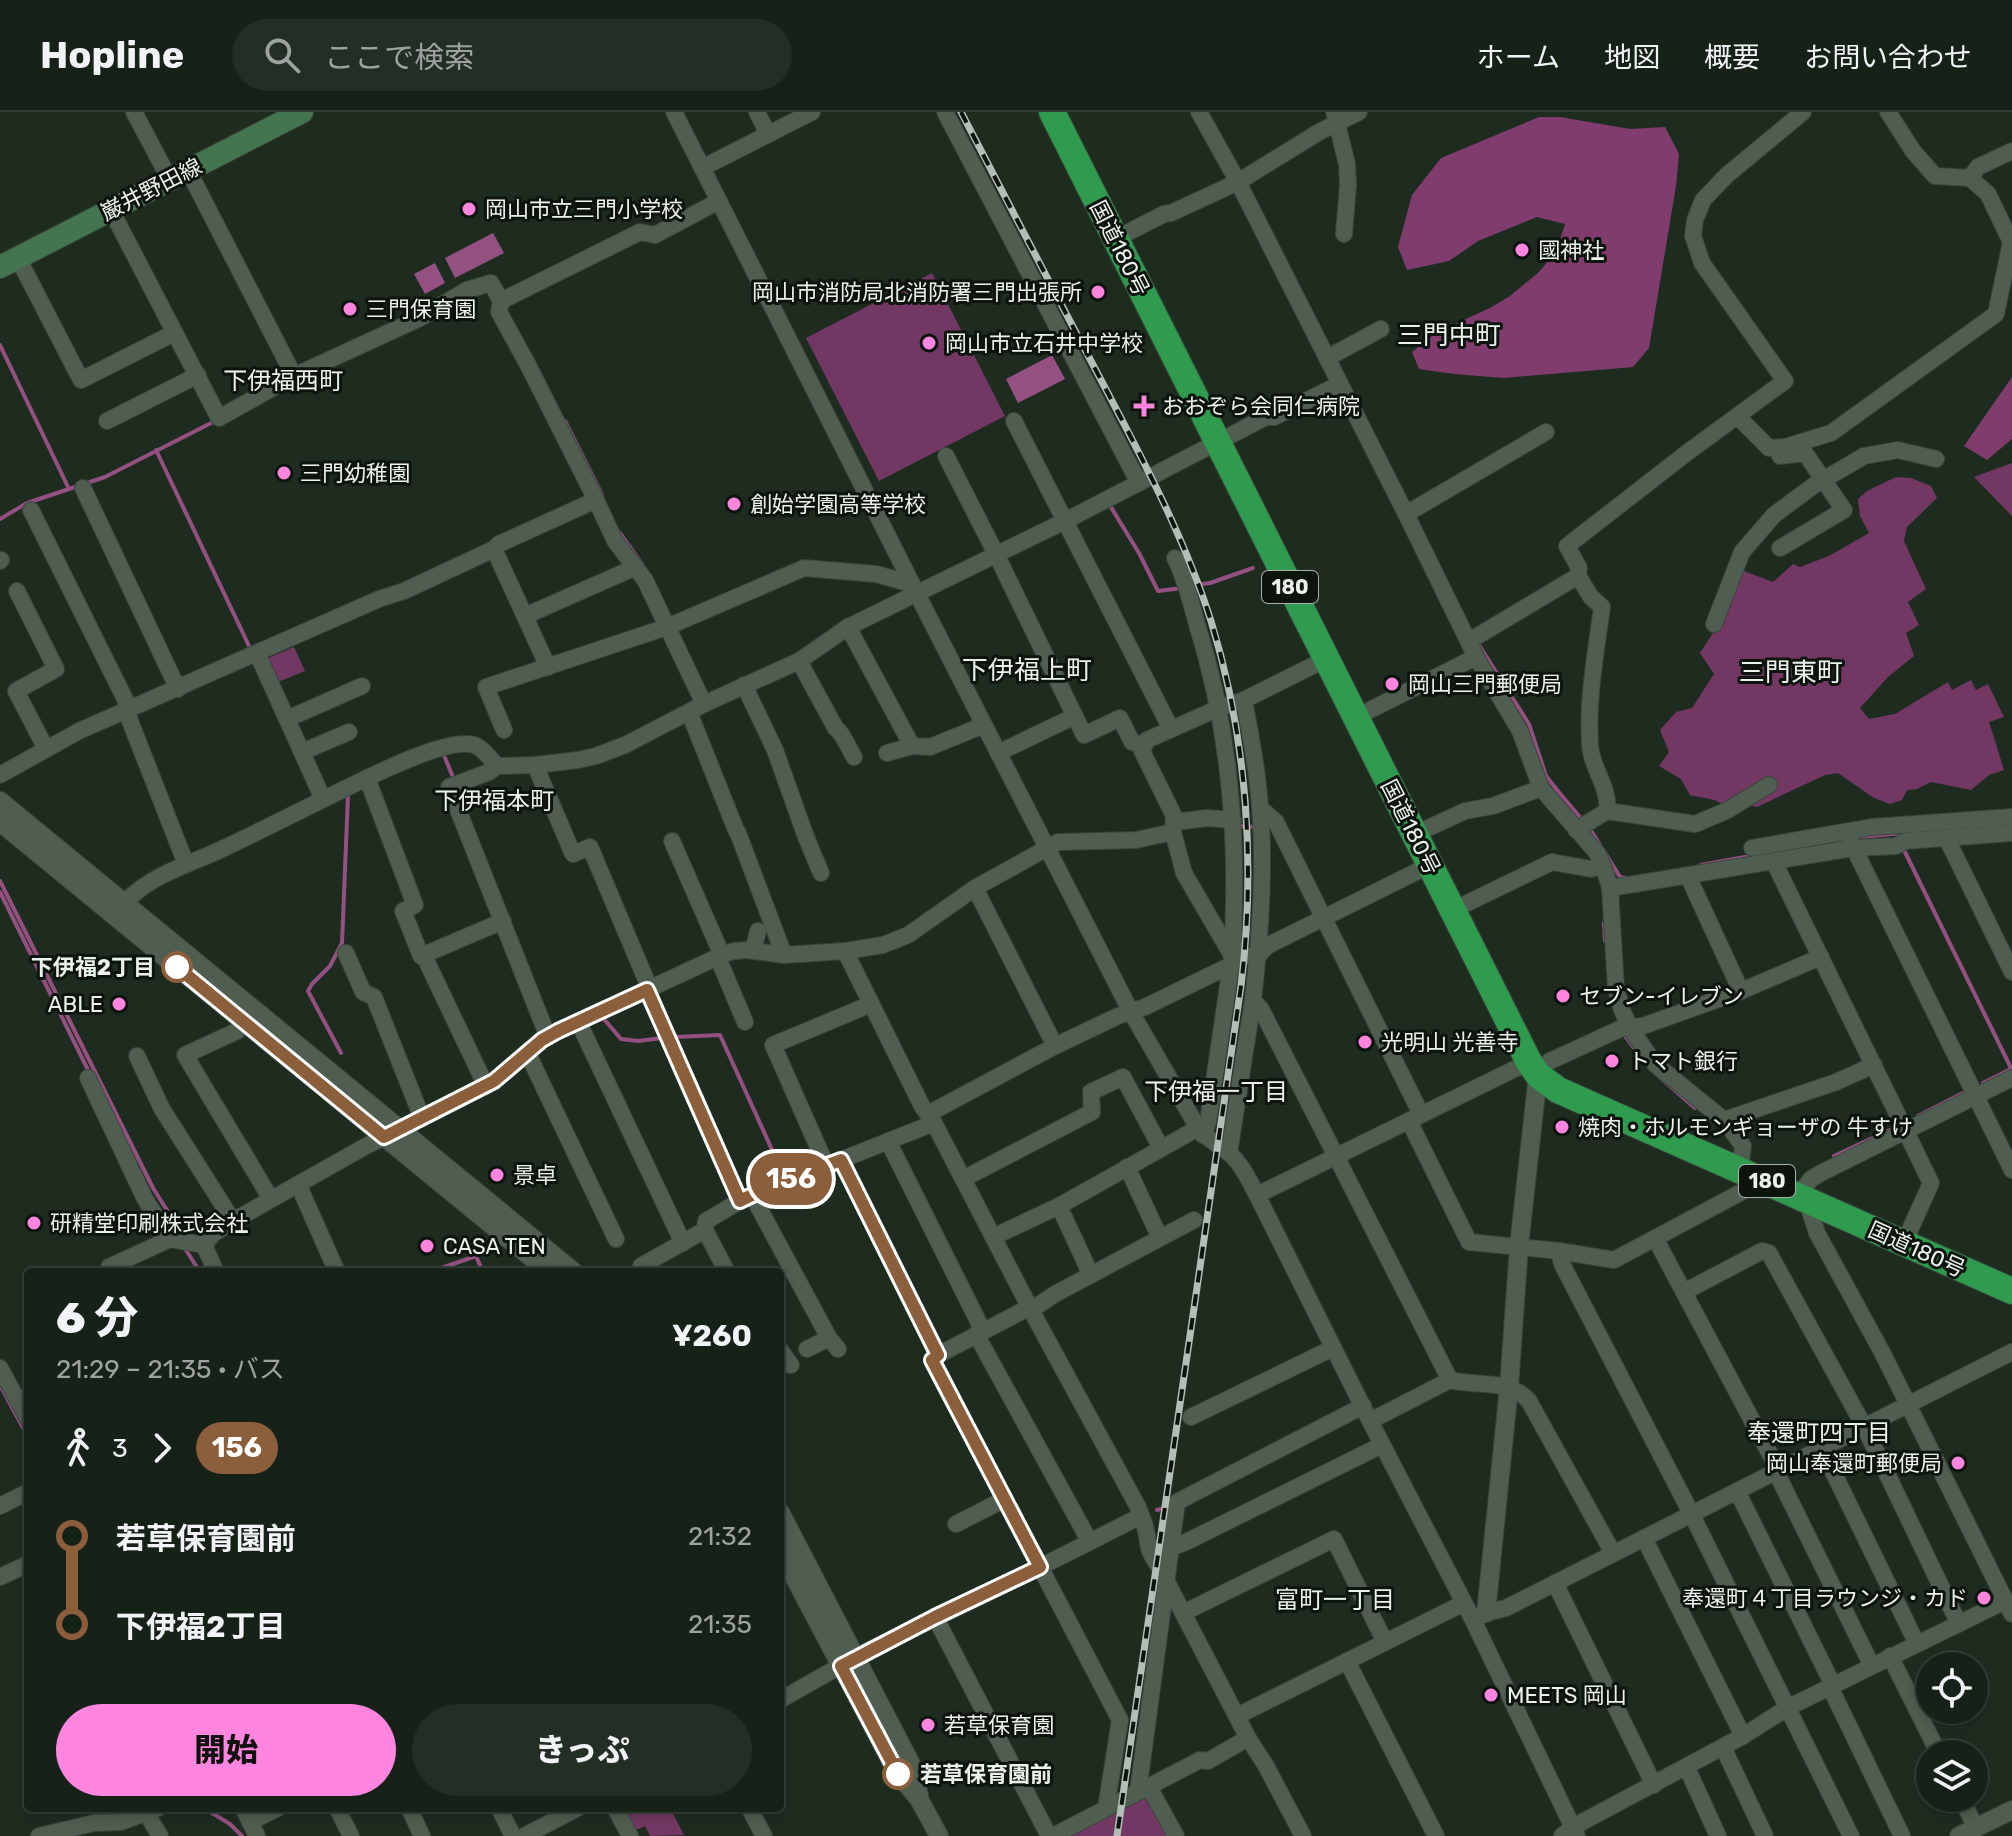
<!DOCTYPE html>
<html lang="ja">
<meta charset="utf-8">
<style>
body{margin:0;font-family:Rubik,"Noto Sans JP",sans-serif;background:#232e25;color:#f1f3f6;height:100vh;display:flex;flex-direction:column;font-size:30px;white-space:nowrap}
*{box-sizing:border-box;margin:0}
p{font-size:26px;color:#9ea3a2}
.icon{flex:none;width:44px;height:44px;fill:none;stroke:currentColor;stroke-width:2;stroke-linecap:round;stroke-linejoin:round}
.map{position:relative;flex:1;overflow:hidden}
.details{position:absolute;left:24px;top:1156px;width:760px;height:544px;display:flex;flex-direction:column;background:#162118;border-radius:8px;box-shadow:0 4px 12px #0003,0 0 0 2px #353e37}
.details>*{flex:none}
.badge{padding:0 16px;border-radius:26px;font-size:28px;line-height:52px}
.fabs{position:absolute;left:1916px;top:1540px;display:grid;gap:16px}
.fabs a{display:grid;place-items:center;width:72px;height:72px;border-radius:50%;background:#162118;box-shadow:0 4px 12px #0003,0 0 0 2px #353e37;font-size:40px}
.map>.badge{position:absolute;translate:-50% -50%;box-shadow:0 0 0 4px #fff}
.legs{display:flex;align-items:center;gap:12px;height:88px;padding:0 32px;font-size:26px}
.legs p{margin-inline-start:auto}
.headline{display:flex;align-items:center;justify-content:space-between;height:136px;padding:0 32px}
h1{font-size:44px;font-weight:800;line-height:60px}
.primary-button{display:flex;gap:16px;margin-top:auto;padding:16px 32px}
.primary-button a{flex:1;height:92px;border-radius:48px;background:#ff85de;color:#111;font-size:32px;font-weight:800;line-height:92px;text-align:center}
.primary-button a+a{background:#232e25;color:#f1f3f6}
ul{padding:0 32px;list-style:none}
li{display:flex;align-items:center;gap:28px;height:88px;font-size:30px}
li i{display:grid;place-items:center;width:12px;height:100%;margin:0 10px;background:currentColor}
li i::after{content:'';width:20px;height:20px;margin:-10px;border:6px solid;border-radius:50%;background:#162118}
li p{margin-inline-start:auto}
li:first-child i{background:linear-gradient(#0000 50%,currentColor 0)}
li:last-child i{background:linear-gradient(currentColor 50%,#0000 0)}
header{display:flex;align-items:center;gap:48px;box-sizing:border-box;height:112px;padding:0 40px;background:#162118;border-bottom:2px solid #353e37}
header strong{font-size:38px}
nav{display:flex;gap:44px;margin-inline-start:auto;font-size:28px}
.search{width:560px;height:72px;background:#232e25;display:flex;align-items:center;gap:20px;box-sizing:border-box;padding:0 28px;border-radius:44px;color:#9ea3a2;font-size:30px}
.map>svg:first-child{display:block}
.green{fill:#723863}
.forest{fill:#7f3c6d}
.water{fill:#955082}
.lines{fill:none;stroke-linecap:round;stroke-linejoin:round}
.stream{stroke:#955082;stroke-width:4}
.minor-casing{stroke:#3a453c;stroke-width:18}
.tertiary-casing{stroke:#3a453c;stroke-width:20}
.secondary-casing{stroke:#3a453c;stroke-width:24}
.trunk-casing{stroke:#3a453c;stroke-width:28}
.minor{stroke:#4f5e50;stroke-width:16}
.tertiary{stroke:#4f5e50;stroke-width:18}
.secondary{stroke:#43754f;stroke-width:22}
.trunk{stroke:#2e9b4e;stroke-width:26}
.rail-casing{stroke:#b4beb5;stroke-width:7}
.rail{stroke:#0d130d;stroke-width:4;stroke-dasharray:12;stroke-linecap:butt}
.line-1-casing{stroke:#fff;stroke-width:18}
.line-1{stroke:#8b5e3c;stroke-width:12}
.poi-dot{fill:#ff85de;stroke:#0d130d;stroke-width:3}
.stop-1-dot{fill:#fff;stroke:#8b5e3c;stroke-width:4}
.labels{text-anchor:middle;stroke-width:6;stroke-linejoin:round;paint-order:stroke}
.shield{fill:#0d130d;stroke:#a8b0a8;stroke-width:2}
.shield-label{font-size:20px;font-weight:bold;fill:#eaf3eb}
.street-label{font-size:22px;fill:#eaf3eb;stroke:#0d130d}
.poi-label{font-size:22px;fill:#eaf3eb;stroke:#0d130d;text-anchor:start}
.stop-label{font-size:22px;font-weight:bold;fill:#eaf3eb;stroke:#0d130d;text-anchor:end}
.neighbourhood-label{font-size:24px;fill:#eaf3eb;stroke:#0d130d}
.quarter-label{font-size:26px;fill:#eaf3eb;stroke:#0d130d}
</style>
<header>
<strong>Hopline</strong>
<div class="search"><svg class="icon" aria-label="search" viewBox="0 0 24 24"><circle cx="10" cy="10" r="6"/><path d="M15 15l6 6"/></svg>ここで検索</div>
<nav><a>ホーム</a><a>地図</a><a>概要</a><a>お問い合わせ</a></nav>
</header>
<div class="map">
<svg width="2012" height="1724" viewBox="0 0 2012 1724">
<rect width="100%" height="100%" fill="#1e2c20"/>
<g class="green">
<path d="M932,161L1005,304L879,369L806,226Z"/>
<path d="M2012,351V404L1974,365Z"/>
<path d="M1896,365L1911,366L1931,374L1937,386L1907,415L1904,429L1926,477L1908,490L1919,513L1906,521L1914,544L1888,565L1860,596L1869,607L1895,602L1948,570L1952,578L1971,568L1976,578L1988,572L2004,605L1989,610L2004,658L1989,663L1971,678L1931,670L1917,677L1907,678L1902,688L1890,692L1874,686L1838,661L1825,663L1757,695L1734,691L1726,695C1714,685 1705,687 1690,683L1681,667L1659,654L1669,640L1660,618L1676,600L1692,596L1714,562L1700,541L1717,515L1741,458L1773,470L1793,452L1800,455L1829,444L1869,421L1860,404L1858,387L1867,379Z"/>
<path d="M294,535L305,559L278,570L268,546Z"/>
<path d="M1149,1682L1170,1724H1067Z"/>
<path d="M620,1696H670L684,1723L650,1724L645,1714L632,1720Z"/>
</g>
<g class="forest">
<path d="M1539,5H1560L1630,17L1665,15L1679,42L1676,74L1649,236L1633,255L1504,266L1454,262L1419,257L1412,240L1437,220L1490,196L1510,184L1539,160L1556,140L1565,112L1537,105L1478,129L1449,149L1407,158L1398,135L1412,83L1441,46Z"/>
<path d="M2012,265V327L1987,348L1964,334Z"/>
</g>
<g class="water">
<path d="M493,121L504,141L455,166L445,146Z"/>
<path d="M435,151L445,171L425,182L414,162Z"/>
<path d="M1052,243L1065,267L1018,291L1006,267Z"/>
</g>
<g class="lines">
<g class="stream">
<path d="M0,233L69,377"/>
<path d="M565,309L602,383"/>
<path d="M156,338L250,536"/>
<path d="M1109,392L1139,441L1158,479L1182,476"/>
<path d="M0,407L27,391L105,365L215,309"/>
<path d="M619,420L642,452"/>
<path d="M1190,474L1210,471L1253,456"/>
<path d="M1477,530L1529,612L1546,664L1557,678L1584,710"/>
<path d="M443,641L455,670"/>
<path d="M1239,714L1255,715"/>
<path d="M1590,717L1620,765L1626,766"/>
<path d="M1859,725L1926,719"/>
<path d="M1902,734L2012,958"/>
<path d="M1701,753L1756,743"/>
<path d="M0,769L153,1076L180,1119"/>
<path d="M0,780L90,962"/>
<path d="M1604,811L1605,829"/>
<path d="M603,906L621,927L638,929L662,926"/>
<path d="M1623,921L1646,952"/>
<path d="M675,925L720,923L783,1062"/>
<path d="M341,941L308,879L312,872L330,854L342,831L348,683"/>
<path d="M1655,961L1695,996"/>
<path d="M1983,971L2011,957"/>
<path d="M1918,1004L1963,981"/>
<path d="M1834,1044L1892,1017"/>
<path d="M184,1135L200,1160"/>
<path d="M430,1160L476,1144L483,1160"/>
<path d="M0,1273L28,1325"/>
<path d="M1157,1398L1171,1394"/>
<path d="M204,1696L230,1712L242,1724"/>
</g>
<defs>
<g id="minor">
<path d="M134,0L170,68"/>
<path d="M674,0L912,472L1131,900L1198,1016C1206,1026 1217,1032 1228,1040C1241,1051 1249,1068 1257,1083L1370,1309L1473,1508L1577,1724"/>
<path d="M757,0L768,22"/>
<path d="M945,0L1139,371"/>
<path d="M1199,0L1238,70L1406,402L1476,545L1520,619L1541,676L1597,741L1604,756L1610,776L1616,877L1622,898L1630,916L1655,952L1724,1008L1743,1034L1740,1057"/>
<path d="M1334,0L1347,52L1348,73L1344,122"/>
<path d="M702,56L812,0"/>
<path d="M188,58L294,264"/>
<path d="M1970,66L1978,55L2012,39"/>
<path d="M111,98L219,306L294,264L418,207L467,178L491,171L501,189L640,120L655,123L719,89"/>
<path d="M1115,127L1164,102L1171,101L1238,70L1319,20L1359,0"/>
<path d="M18,146L81,268L174,221"/>
<path d="M501,189L499,200L528,253L596,388"/>
<path d="M1327,246L1381,217"/>
<path d="M1738,305L1769,336L1785,335L1831,321L1996,202L2011,130L1988,82L1970,66L1935,64L1913,39L1888,0"/>
<path d="M107,309L198,263"/>
<path d="M1014,309L1171,617"/>
<path d="M946,344L996,442L1084,623L1120,606L1132,630L1143,634"/>
<path d="M83,376L178,577"/>
<path d="M31,398L125,587L130,609L186,752"/>
<path d="M1406,402L1546,320"/>
<path d="M1780,436L1844,398L1805,341L1780,344"/>
<path d="M494,437L548,555"/>
<path d="M0,449L1,448"/>
<path d="M17,479L56,557L16,579L46,637"/>
<path d="M525,504L636,455"/>
<path d="M1714,512L1742,440L1774,403L1813,374L1864,344L1898,338L1936,347"/>
<path d="M848,515L912,634"/>
<path d="M1469,529L1578,464"/>
<path d="M257,541L323,687"/>
<path d="M799,549L835,615L842,623L854,645"/>
<path d="M744,573L775,638L806,725L821,761"/>
<path d="M1244,588C1249,616 1255,645 1258,673C1266,744 1261,817 1253,888L1261,897L1450,1268"/>
<path d="M689,600L736,718L738,721L784,843"/>
<path d="M1356,605L1476,545"/>
<path d="M287,607L362,574"/>
<path d="M504,618L486,575L667,515L804,456L876,462L912,472"/>
<path d="M302,640L349,620"/>
<path d="M887,641L912,634L930,635L984,613"/>
<path d="M998,641L1075,604"/>
<path d="M535,653L573,742L590,735L650,877"/>
<path d="M0,663L79,619L379,487L404,479L494,437L499,432L596,388L615,429L645,468L704,592"/>
<path d="M367,666C390,655 451,626 474,633C483,636 491,648 497,654"/>
<path d="M1260,696L1276,710L1421,1002"/>
<path d="M1607,699C1610,675 1591,656 1590,633C1587,587 1596,540 1602,495L1591,485L1578,464L1579,456L1567,434L1688,340L1785,269L1702,151L1693,124L1695,108L1703,88L1727,63L1803,0"/>
<path d="M1175,710L1207,706L1233,708"/>
<path d="M1576,718L1607,699L1695,712L1726,699L1769,673"/>
<path d="M1846,720L2012,1058"/>
<path d="M1415,722L1465,699L1493,694L1541,676"/>
<path d="M1947,727L2012,860"/>
<path d="M672,729L722,843"/>
<path d="M1752,736L1872,715L2012,705"/>
<path d="M1774,750L1931,1071L1904,1131"/>
<path d="M1688,764L1741,879"/>
<path d="M975,776L1055,934"/>
<path d="M1610,776L1853,736L1896,734L1905,729L2012,721"/>
<path d="M1453,798L1552,750L1591,757L1603,753"/>
<path d="M117,799C145,764 184,755 222,737C271,714 319,689 367,666L415,793L403,799L421,844L425,846L486,974"/>
<path d="M753,839L758,819"/>
<path d="M845,839L922,994L934,1011L1031,1198L1138,1395C1140,1402 1144,1408 1145,1415C1150,1433 1145,1435 1158,1453L1248,1626L1208,1649L1200,1648L1053,1724"/>
<path d="M346,841L363,880L374,885L422,1006"/>
<path d="M1231,842L1184,761L1173,720L1174,704L1142,639L1147,628L1219,596L1244,588L1326,547"/>
<path d="M421,844L503,809"/>
<path d="M1232,844H1258L1267,834L1430,753"/>
<path d="M718,846L745,910"/>
<path d="M647,878L740,1089L779,1070L793,1067L934,1011"/>
<path d="M578,909L683,1131"/>
<path d="M244,911L237,919L185,943L271,1087"/>
<path d="M548,925L449,675L489,660L497,654L535,653L578,648L596,644L625,633L704,592L799,549L848,515L1065,409L1266,305H1274L1340,272"/>
<path d="M527,940L616,1127"/>
<path d="M137,944L162,997L233,1109"/>
<path d="M1538,963L1543,955L1550,949L1622,916L1643,914L1741,879L1821,845"/>
<path d="M88,966L145,1087L170,1127L204,1133"/>
<path d="M928,1002L1055,934L1118,904L1145,895L1231,853C1235,833 1233,812 1234,792C1236,696 1225,601 1196,509C1190,487 1185,466 1175,446"/>
<path d="M1724,1008L1836,970L1874,953"/>
<path d="M1409,1009L1469,1130L1559,1139L1614,1148L1764,1068"/>
<path d="M1203,1023L1208,1010L1231,853"/>
<path d="M888,1029L983,1219"/>
<path d="M1229,1041L1253,888"/>
<path d="M841,1048L938,1243"/>
<path d="M826,1053L773,933L871,892"/>
<path d="M1127,1055L1160,1126"/>
<path d="M963,1067L1092,1000L1091,980L1123,965L1161,1036"/>
<path d="M298,1072L337,1160"/>
<path d="M752,1083L829,1226L838,1237"/>
<path d="M1257,1083L1529,950"/>
<path d="M1798,1084L1811,1067L1821,1061L2012,966"/>
<path d="M1806,1087L1817,1121L1883,1242L2012,1502"/>
<path d="M1059,1094L1091,1163"/>
<path d="M993,1125L1059,1094L1198,1016"/>
<path d="M1655,1126L1779,1359"/>
<path d="M204,1133L213,1122L233,1109L366,1034L486,974L494,969L542,928L558,919L722,843L734,839L747,838L784,843L845,839L883,833L908,823L975,776L1058,730L1136,728L1173,720"/>
<path d="M204,1133L216,1160"/>
<path d="M1559,1139L1562,1152L1691,1401L1851,1724"/>
<path d="M641,1154L705,1118"/>
<path d="M109,1155L170,1127"/>
<path d="M727,1160L705,1118L706,1109L740,1089"/>
<path d="M1684,1180L1762,1139L1769,1141L1865,1316L1959,1512"/>
<path d="M1030,1195L938,1243L932,1248L1120,1608L1106,1696"/>
<path d="M1031,1198L1055,1182L1194,1108"/>
<path d="M976,1222L1090,1430"/>
<path d="M807,1237L829,1226"/>
<path d="M780,1238L791,1253"/>
<path d="M0,1256L28,1307"/>
<path d="M1191,1305L1333,1236"/>
<path d="M1370,1309L1450,1268C1477,1275 1509,1266 1529,1289L1613,1441"/>
<path d="M1822,1337L1917,1532"/>
<path d="M1776,1360L1872,1554"/>
<path d="M1737,1379L1833,1573"/>
<path d="M0,1394L28,1380"/>
<path d="M956,1412L1005,1387"/>
<path d="M1644,1426L1743,1624"/>
<path d="M1171,1436L1186,1430L1382,1333"/>
<path d="M0,1465L28,1452"/>
<path d="M1555,1471L1654,1673"/>
<path d="M1183,1501L1334,1427L1385,1530"/>
<path d="M935,1505L1049,1724"/>
<path d="M1478,1505L1486,1501L1506,1496L2012,1240"/>
<path d="M1890,1544L1939,1642"/>
<path d="M1347,1549L1436,1724"/>
<path d="M1830,1575L1902,1724"/>
<path d="M780,1588L865,1540L1040,1455L1141,1404"/>
<path d="M1237,1604L1464,1491"/>
<path d="M1248,1626L1266,1654L1303,1724"/>
<path d="M1723,1635L1765,1724"/>
<path d="M1687,1656L1718,1724"/>
<path d="M1149,1675L1176,1724"/>
<path d="M1138,1680L1177,1390L1363,1294"/>
<path d="M1961,1686L1976,1716"/>
<path d="M243,1696L257,1724"/>
<path d="M337,1696L351,1724"/>
<path d="M409,1696L422,1724"/>
<path d="M499,1696L513,1724"/>
<path d="M615,1696L630,1724"/>
<path d="M749,1696L764,1724"/>
<path d="M146,1701L160,1724"/>
<path d="M250,1710L278,1696"/>
<path d="M39,1724L94,1711L121,1710L158,1696"/>
<path d="M524,1724L578,1696"/>
<path d="M1562,1724L1573,1715L1743,1624L1787,1596L2005,1489"/>
</g>
<g id="tertiary">
<path d="M0,689L574,1160"/>
<path d="M0,710L549,1160"/>
<path d="M780,1400L912,1654L919,1684"/>
<path d="M780,1438L898,1662L919,1687L939,1724"/>
<path d="M1486,1501L1509,1275L1519,1134L1538,963"/>
<path d="M1959,1724L2012,1698"/>
</g>
<path id="secondary" d="M0,155L302,0"/>
<path id="trunk" d="M1052,0L1529,950L1538,963L1558,978L2012,1179"/>
</defs>
<use href="#minor" class="minor-casing"/>
<use href="#tertiary" class="tertiary-casing"/>
<use href="#secondary" class="secondary-casing"/>
<use href="#trunk" class="trunk-casing"/>
<use href="#minor" class="minor"/>
<use href="#tertiary" class="tertiary"/>
<use href="#secondary" class="secondary"/>
<use href="#trunk" class="trunk"/>
<defs>
<path id="rail" d="M961,0C1007,89 1054,179 1101,268C1142,346 1184,424 1211,509C1247,626 1256,752 1241,874L1117,1724"/>
</defs>
<use href="#rail" class="rail-casing"/>
<use href="#rail" class="rail"/>
</g>
<g class="lines">
<defs>
<path id="line-1" d="M177,855L384,1025L494,969L542,928L558,919L647,878L740,1089C773,1072 807,1061 841,1048L938,1243L932,1248L1040,1455L935,1505L841,1554L898,1662"/>
</defs>
<use href="#line-1" class="line-1-casing"/>
<use href="#line-1" class="line-1"/>
</g>
<g class="poi-dot">
<circle cx="469" cy="97" r="8"/>
<circle cx="1522" cy="138" r="8"/>
<circle cx="1098" cy="180" r="8"/>
<circle cx="350" cy="197" r="8"/>
<circle cx="929" cy="231" r="8"/>
<path d="M1140 282h8v8h8v8h-8v8h-8v-8h-8v-8h8z"/>
<circle cx="284" cy="361" r="8"/>
<circle cx="734" cy="392" r="8"/>
<circle cx="1392" cy="572" r="8"/>
<circle cx="1563" cy="884" r="8"/>
<circle cx="119" cy="892" r="8"/>
<circle cx="1365" cy="930" r="8"/>
<circle cx="1612" cy="949" r="8"/>
<circle cx="1562" cy="1015" r="8"/>
<circle cx="497" cy="1063" r="8"/>
<circle cx="34" cy="1111" r="8"/>
<circle cx="427" cy="1134" r="8"/>
<circle cx="1958" cy="1351" r="8"/>
<circle cx="1984" cy="1486" r="8"/>
<circle cx="1491" cy="1583" r="8"/>
<circle cx="928" cy="1613" r="8"/>
</g>
<g class="stop-1-dot">
<circle cx="177" cy="855" r="14"/>
<circle cx="898" cy="1662" r="14"/>
</g>
<g class="labels">
<g class="shield">
<rect x="1262" y="459" width="56" height="32" rx="6"/>
<rect x="1739" y="1053" width="56" height="32" rx="6"/>
</g>
<g class="shield-label">
<text x="1290" y="482">180</text>
<text x="1767" y="1076">180</text>
</g>
<g class="street-label">
<text transform="translate(151 77) rotate(-27)" y="8">巌井野田線</text>
<text transform="translate(1120 136) rotate(63)" y="8">国道180号</text>
<text transform="translate(1411 715) rotate(63)" y="8">国道180号</text>
<text transform="translate(1917 1137) rotate(24)" y="8">国道180号</text>
</g>
<g class="poi-label">
<text x="485" y="105">岡山市立三門小学校</text>
<text x="1538" y="146">國神社</text>
<text x="1082" y="188" text-anchor="end">岡山市消防局北消防署三門出張所</text>
<text x="366" y="205">三門保育園</text>
<text x="945" y="239">岡山市立石井中学校</text>
<text x="1162" y="302">おおぞら会同仁病院</text>
<text x="300" y="369">三門幼稚園</text>
<text x="750" y="400">創始学園高等学校</text>
<text x="1408" y="580">岡山三門郵便局</text>
<text x="1579" y="892">セブン-イレブン</text>
<text x="103" y="900" text-anchor="end">ABLE</text>
<text x="1381" y="938">光明山 光善寺</text>
<text x="1628" y="957">トマト銀行</text>
<text x="1578" y="1023">焼肉・ホルモンギョーザの 牛すけ</text>
<text x="513" y="1071">景卓</text>
<text x="50" y="1119">研精堂印刷株式会社</text>
<text x="443" y="1142">CASA TEN</text>
<text x="1942" y="1359" text-anchor="end">岡山奉還町郵便局</text>
<text x="1968" y="1494" text-anchor="end">奉還町４丁目ラウンジ・カド</text>
<text x="1507" y="1591">MEETS 岡山</text>
<text x="944" y="1621">若草保育園</text>
</g>
<g class="stop-label">
<text x="155" y="863">下伊福2丁目</text>
<text x="920" y="1670" text-anchor="start">若草保育園前</text>
</g>
<g class="neighbourhood-label">
<text x="283" y="277">下伊福西町</text>
<text x="494" y="697">下伊福本町</text>
<text x="1216" y="988">下伊福一丁目</text>
<text x="1819" y="1329">奉還町四丁目</text>
<text x="1335" y="1496">富町一丁目</text>
</g>
<g class="quarter-label">
<text x="1449" y="232">三門中町</text>
<text x="1027" y="567">下伊福上町</text>
<text x="1791" y="569">三門東町</text>
</g>
</g>
</svg>
<div class="fabs">
<a><svg class="icon" aria-label="locate" viewBox="0 0 24 24"><circle cx="12" cy="12" r="6"/><path d="M12 2v4M12 18v4M2 12h4M18 12h4"/></svg></a>
<a><svg class="icon" aria-label="layers" viewBox="0 0 24 24"><path d="M12 4l9 5-9 5-9-5zM3 14l9 5 9-5"/></svg></a>
</div>
<b class="badge" style="left:791px;top:1067px;background:#8b5e3c;color:#fff">156</b>
<section class="details">
<div class="headline"><div><h1>6 分</h1><p>21:29 – 21:35 · バス</p></div><b>¥260</b></div>
<div class="legs"><svg class="icon" aria-label="walk" viewBox="0 0 24 24"><circle cx="13" cy="4" r="2"/><path d="M13 8l-2 6 4 7M11 14l-3 7M7 12l3-4h3l4 4"/></svg>3<svg class="icon" aria-label="forward" viewBox="0 0 24 24"><path d="M9 5l7 7-7 7"/></svg><b class="badge" style="background:#8b5e3c;color:#fff">156</b></div>
<ul>
<li><i style="color:#8b5e3c"></i><b>若草保育園前</b><p>21:32</p></li>
<li><i style="color:#8b5e3c"></i><b>下伊福2丁目</b><p>21:35</p></li>
</ul>
<div class="primary-button"><a>開始</a><a>きっぷ</a></div>
</section>
</div>
